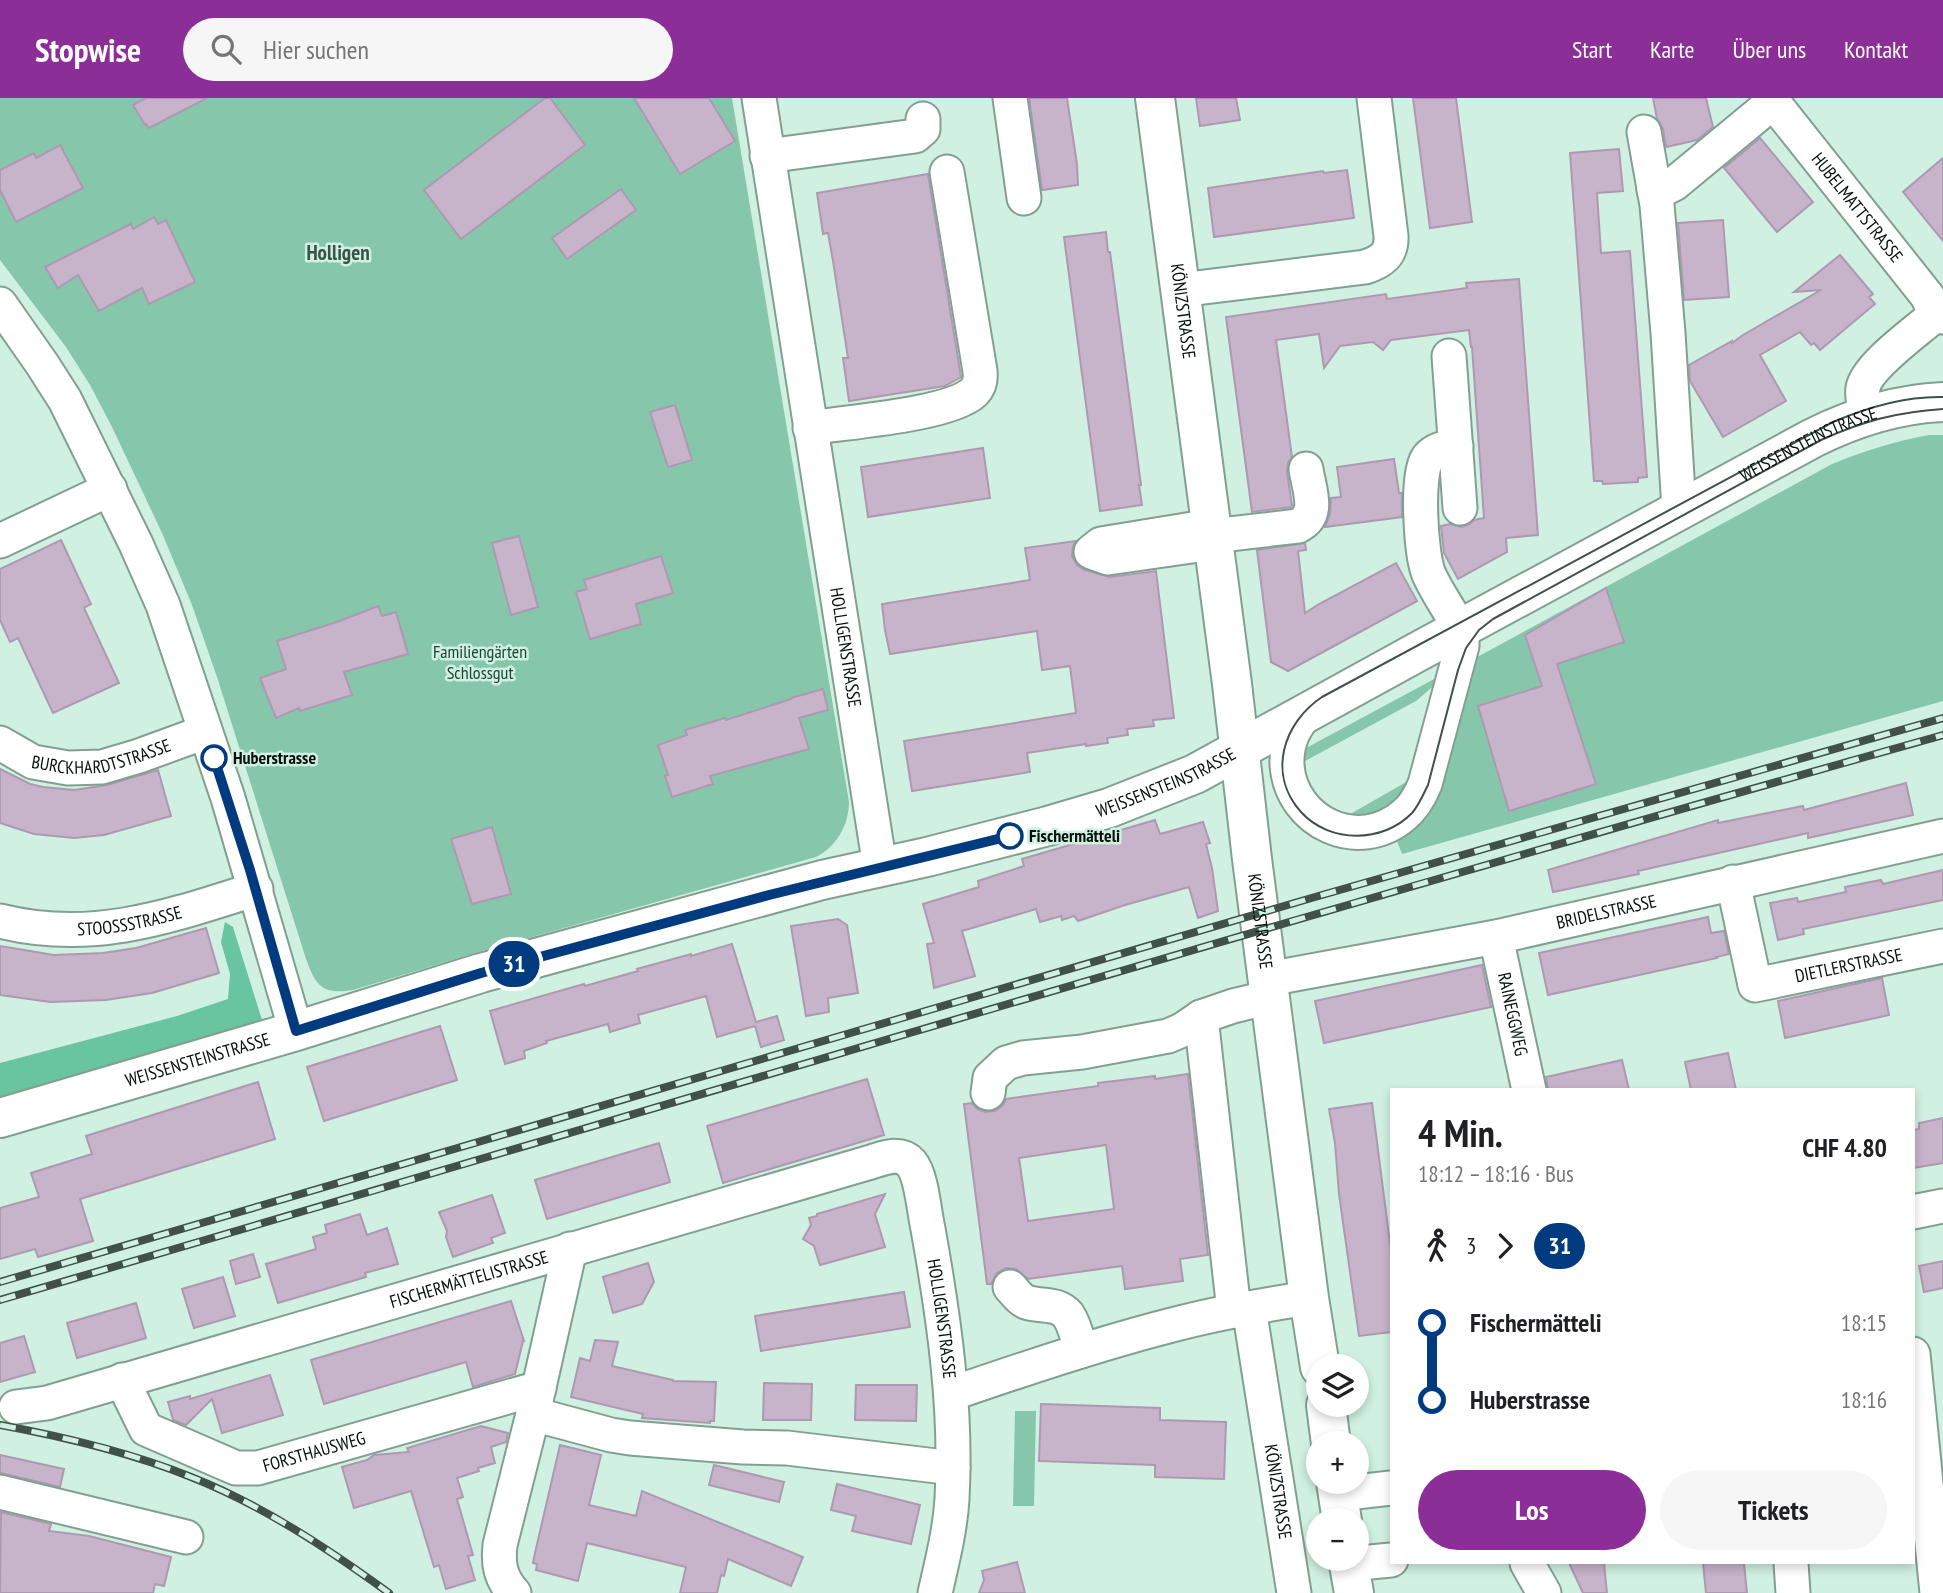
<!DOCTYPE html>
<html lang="de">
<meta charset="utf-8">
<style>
body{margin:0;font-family:"PT Sans Narrow",sans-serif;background:#f6f6f6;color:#202124;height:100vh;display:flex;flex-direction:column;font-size:26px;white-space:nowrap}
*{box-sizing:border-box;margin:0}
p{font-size:23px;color:#757577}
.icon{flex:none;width:38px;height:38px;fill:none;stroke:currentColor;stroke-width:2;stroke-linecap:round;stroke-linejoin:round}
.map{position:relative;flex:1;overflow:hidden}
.panel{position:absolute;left:1390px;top:990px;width:525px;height:476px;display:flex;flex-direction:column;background:#fff;border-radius:0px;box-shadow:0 4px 10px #0003}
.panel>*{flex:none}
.badge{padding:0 14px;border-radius:23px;font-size:24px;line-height:46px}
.tools{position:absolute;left:1306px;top:1256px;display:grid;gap:14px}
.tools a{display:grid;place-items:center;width:63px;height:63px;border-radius:50%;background:#fff;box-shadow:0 4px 10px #0003;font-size:35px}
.map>.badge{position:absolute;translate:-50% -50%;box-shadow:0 0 0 4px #fff}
.legs{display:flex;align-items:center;gap:10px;height:77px;padding:0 28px;font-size:23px}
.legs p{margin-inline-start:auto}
.headline{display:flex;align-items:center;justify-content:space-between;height:119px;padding:0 28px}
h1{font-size:38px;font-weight:700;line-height:52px}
.button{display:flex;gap:14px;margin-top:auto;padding:14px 28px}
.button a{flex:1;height:80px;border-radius:42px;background:#8b2e98;color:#fff;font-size:28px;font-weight:700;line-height:80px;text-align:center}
.button a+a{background:#f6f6f6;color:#202124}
ul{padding:0 28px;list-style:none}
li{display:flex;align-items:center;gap:24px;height:77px;font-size:26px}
li i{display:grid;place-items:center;width:10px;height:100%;margin:0 9px;background:currentColor}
li i::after{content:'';width:18px;height:18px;margin:-9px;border:5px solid;border-radius:50%;background:#fff}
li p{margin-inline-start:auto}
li:first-child i{background:linear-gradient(#0000 50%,currentColor 0)}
li:last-child i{background:linear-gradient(currentColor 50%,#0000 0)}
header{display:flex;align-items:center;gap:42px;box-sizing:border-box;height:98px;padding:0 35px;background:#8b2e98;color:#fff}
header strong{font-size:33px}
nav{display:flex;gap:38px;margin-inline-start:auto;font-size:24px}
.search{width:490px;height:63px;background:#f6f6f6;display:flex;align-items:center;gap:18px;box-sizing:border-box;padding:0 24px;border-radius:38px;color:#757577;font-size:26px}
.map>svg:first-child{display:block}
.green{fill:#86c7ac}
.forest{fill:#68c5a0}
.building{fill:#c7b3ca;stroke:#ad99b0;stroke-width:2;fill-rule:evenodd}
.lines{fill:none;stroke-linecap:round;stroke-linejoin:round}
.minor-casing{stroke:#82a092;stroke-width:37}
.major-casing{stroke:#82a092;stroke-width:42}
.minor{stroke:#fff;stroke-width:33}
.major{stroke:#fff;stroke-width:38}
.tram{stroke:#405149;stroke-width:2}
.rail-casing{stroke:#405149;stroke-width:8}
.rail{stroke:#d0f0e1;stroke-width:5;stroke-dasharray:16;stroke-linecap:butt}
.line-1-casing{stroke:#fff;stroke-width:16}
.line-1{stroke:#003b80;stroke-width:10}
.stop-1-dot{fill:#fff;stroke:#003b80;stroke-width:3.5}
.labels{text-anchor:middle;stroke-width:5;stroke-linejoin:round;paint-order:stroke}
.street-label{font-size:18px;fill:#06110c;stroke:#d0f0e1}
.park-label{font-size:18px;fill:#1c4535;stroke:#d0f0e1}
.stop-label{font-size:18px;font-weight:bold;fill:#06110c;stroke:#d0f0e1;text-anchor:start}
.quarter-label{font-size:21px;font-weight:bold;fill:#385448;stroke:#d0f0e1}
</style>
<header>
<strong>Stopwise</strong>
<div class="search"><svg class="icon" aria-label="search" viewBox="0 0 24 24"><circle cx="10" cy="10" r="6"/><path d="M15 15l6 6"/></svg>Hier suchen</div>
<nav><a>Start</a><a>Karte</a><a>Über uns</a><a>Kontakt</a></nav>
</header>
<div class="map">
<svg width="1943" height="1495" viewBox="0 0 1943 1495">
<rect width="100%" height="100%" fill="#d0f0e1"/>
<g class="green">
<path d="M0,0H732L849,704C849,727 836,749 816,759L482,853L353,892C322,897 316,888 306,861L217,579L192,507L162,435L112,329L90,287L66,249L0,162Z"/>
<path d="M1929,337H1943V603L1402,756L1397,743L1470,563L1832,366C1864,353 1895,343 1929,337Z"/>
<path d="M1436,580L1438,584L1416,603L1294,669L1295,656Z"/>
<path d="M1415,679L1397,711L1338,723Z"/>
<path d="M1015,1313H1036L1034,1408H1013Z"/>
</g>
<path class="forest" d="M225,824L233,829L267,938L0,1018V965L177,918L228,901L230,876L221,844Z"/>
<g class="building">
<path d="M146,0H207L149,30L146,26L145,27L133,7Z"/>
<path d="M545,0H550L585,47L461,141L424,92Z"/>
<path d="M634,0H709L735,43L680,76Z"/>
<path d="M1029,0H1067L1077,66L1078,87L1042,92Z"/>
<path d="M1196,0H1236L1240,22L1200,28Z"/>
<path d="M1413,0H1456L1472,124L1430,130Z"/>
<path d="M1653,0H1706L1713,29L1697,42L1666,49L1663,31L1657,21Z"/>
<path d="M1760,40L1813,104L1777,134L1724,70Z"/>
<path d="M60,47L83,90L16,124L0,92V72L34,55L36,60Z"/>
<path d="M1619,51L1623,93L1597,95L1601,155L1630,153L1647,379L1638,380V384L1603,386L1602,383H1594L1570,55Z"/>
<path d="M1943,60V143L1903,94Z"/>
<path d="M1347,72L1354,120L1214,139L1208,90L1323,73L1324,75Z"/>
<path d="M928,76L961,279L945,288L849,303L843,260H848L833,163L828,135L823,136L817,95Z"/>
<path d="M621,91L636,112L567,161L552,140Z"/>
<path d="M154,119L158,126L166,122L195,184L149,206L142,190L99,213L78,177L58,190L45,169L131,126L133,131Z"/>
<path d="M1723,122L1729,199L1684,202L1678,125Z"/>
<path d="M1106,134L1108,154H1110L1141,387H1139L1142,407L1100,413L1064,139Z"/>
<path d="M1840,157L1873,196L1869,199L1875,206L1820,252L1814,245L1811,247L1800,234L1760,257L1786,303L1723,339L1690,283L1689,267L1732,243V245L1743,237L1821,192L1794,194Z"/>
<path d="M1519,181L1538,437L1506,440L1507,454L1458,481L1444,455L1441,428L1450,426L1462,429L1470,426L1474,422L1484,420L1472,249H1471L1469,232L1391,242L1383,252L1373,244L1340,248L1324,270L1319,236L1276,242L1292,359L1288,365L1287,374L1292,407L1291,409L1252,414L1226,219L1386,196L1387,201L1467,190L1466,185Z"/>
<path d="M675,307L692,362L668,369L650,314Z"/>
<path d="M983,350L990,400L868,419L861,369Z"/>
<path d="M1394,361L1399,395H1402V419L1325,429L1330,416L1331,400L1341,399L1337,369Z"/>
<path d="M519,438L538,509L511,517L492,445Z"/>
<path d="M61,442L91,506L84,510L119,585L53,615L18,540L10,544L0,522V471Z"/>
<path d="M1076,443L1073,448L1072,458L1077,467L1085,472L1110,479L1156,473L1174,620L1153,622L1154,628L1127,631L1128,637L1107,640L1108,645L1086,648V646L1027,655L1030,674L912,693L904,643L1076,615L1070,568L1042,572L1037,533L890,556L885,532L882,506L1030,482L1025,450Z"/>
<path d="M1305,445L1306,452L1298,453L1305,515L1319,506L1396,465L1417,503L1288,573L1271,564L1257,452Z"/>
<path d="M661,458L673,495L636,506L641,526L590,541L576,494L587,491L584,482Z"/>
<path d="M1606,490L1624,544L1557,566L1596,686L1509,713L1478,608L1542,588L1525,537Z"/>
<path d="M378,508L382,518L396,514L408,556L344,574L352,597L300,613L299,610L276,620L260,580L286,571L277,543L337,524Z"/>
<path d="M823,591L828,612L799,620L809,651L710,678L713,686L672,699L665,678L668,677L658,647L687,637L685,632L725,620L726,622L791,601V600Z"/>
<path d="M0,671L30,686L43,689L74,692L107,687L158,672L171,718L104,737L74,740L34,736L0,725Z"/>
<path d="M1906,685L1913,717L1808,740V735L1638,773L1639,776L1553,794L1548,772L1718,722V725L1803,708L1804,712Z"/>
<path d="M1155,722L1160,736L1203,724L1210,745L1206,746L1212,770L1218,813L1198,820L1189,789L1125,807L1078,823L1074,818L1062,822L1061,818L1040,824L1036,811L962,833L975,878L934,890L927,846L934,845L923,806L979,789L978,783L1024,768L1022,761Z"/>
<path d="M492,729L511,796L472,806L451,741Z"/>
<path d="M1943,772V802L1803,831L1804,836L1778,842L1770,805L1797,800L1798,804L1846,794L1845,789L1881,782L1883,786Z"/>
<path d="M1708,819L1711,835L1724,833L1729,856L1716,859L1717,860L1548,897L1539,855Z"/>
<path d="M838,821L847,827L858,895L828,900L829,914L806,918L791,828Z"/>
<path d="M206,830L219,875L152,895L106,902L50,904L0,897V848L54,857L103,855L136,850Z"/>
<path d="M732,846L756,924L777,918L784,942L761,949L755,928L717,939L706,898L638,917L640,925L610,934L608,926L546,943L547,945L524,953L525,960L505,966L490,913L584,886L585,888L638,873L637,871L691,856V858Z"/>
<path d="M1482,867L1491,909L1324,945L1315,903Z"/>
<path d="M1882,880L1889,917L1785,940L1778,903Z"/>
<path d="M440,928L457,982L324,1023L307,969Z"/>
<path d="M1728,955L1736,992H1691L1685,964Z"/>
<path d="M1622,962L1629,992H1548L1546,979Z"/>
<path d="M1188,976L1208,1157L1180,1161L1183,1183L1125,1191L1122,1168L1028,1181L1016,1171L1006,1170L997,1175L991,1186H987L964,1006L972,1005L977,1011L985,1014L995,1013L1003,1007L1006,1001L1098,988V985L1131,981L1155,978V981ZM1106,1047L1114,1111L1028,1123L1019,1060Z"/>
<path d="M867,981L884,1037L723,1085L707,1028Z"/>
<path d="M258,984L275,1041L80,1101L93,1143L38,1159L35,1151L0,1161V1110L39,1099L31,1075L92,1056L86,1038Z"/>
<path d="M1372,1005L1391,1153V1234L1359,1238L1339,1096L1335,1045L1329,1011Z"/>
<path d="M1943,1020V1065L1913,1070V1032L1919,1031V1025Z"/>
<path d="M659,1045L670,1084L547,1121L535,1082Z"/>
<path d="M885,1096L875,1116L885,1149L820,1167L814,1148L803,1141L811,1127L809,1120L817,1118V1116Z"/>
<path d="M492,1097L505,1135L491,1140L493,1145L453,1159L446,1139L447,1133L439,1114Z"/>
<path d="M360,1116L367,1137L387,1130L398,1166L365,1175L366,1179L278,1205L266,1166L316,1151L313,1139L327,1135L325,1127Z"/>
<path d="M253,1156L260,1179L236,1186L230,1163Z"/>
<path d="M1943,1163V1190L1924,1194L1919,1168Z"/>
<path d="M648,1165L654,1184L642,1206L613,1215L603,1179Z"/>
<path d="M223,1179L235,1218L194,1230L182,1191Z"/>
<path d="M904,1194L910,1229L761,1253L755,1218Z"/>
<path d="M511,1203L524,1243H523L515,1276L473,1289L466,1264L324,1306L311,1262Z"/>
<path d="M136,1205L146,1240L77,1260L67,1225Z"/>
<path d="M24,1238L35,1274L0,1284V1245Z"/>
<path d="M595,1242L618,1244L612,1268L673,1282V1283L716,1284L714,1323H710V1325L642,1320L643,1316L571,1299L580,1260L590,1263Z"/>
<path d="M270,1277L283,1317L222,1335L212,1301L186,1327L173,1322L168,1304L190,1298V1301Z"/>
<path d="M764,1285L812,1286L811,1322H763Z"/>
<path d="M856,1287H917L916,1323L855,1322Z"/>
<path d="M1041,1306L1160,1310V1322L1226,1324L1224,1381L1155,1379V1367L1039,1363Z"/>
<path d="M481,1328L508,1335L506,1344L491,1349L495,1365L478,1370L479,1373L457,1380L463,1399L457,1401L473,1457L468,1458L475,1482L446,1491L439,1467L434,1469L411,1393L354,1410L342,1369L367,1362L374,1357L409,1354L407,1350Z"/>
<path d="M560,1347L601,1357L589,1407L636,1418L642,1393L803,1459L791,1488L728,1461L724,1478L721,1477L717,1495H680L686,1469L587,1445L578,1483L536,1472L537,1466L533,1465L535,1455Z"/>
<path d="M0,1357L64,1371L60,1389L0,1375Z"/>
<path d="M714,1367L784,1384L779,1404L709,1387Z"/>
<path d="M837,1386L920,1407L911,1446L852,1433L856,1418L831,1412Z"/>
<path d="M1,1414L51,1426L49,1433L89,1438L171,1459L164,1488L155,1486L153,1495H0Z"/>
<path d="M1017,1464L1025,1495H979L984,1482L982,1473Z"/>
<path d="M1569,1465H1604L1607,1495H1583Z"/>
<path d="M1703,1465H1744L1747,1495H1706Z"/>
</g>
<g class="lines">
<defs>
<g id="minor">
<path id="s1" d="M759,0L880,769"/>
<path d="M1010,0L1024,100"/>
<path id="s2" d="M1770,0L1928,199L1935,217"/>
<path d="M1644,34L1657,107L1668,235L1679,411"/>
<path d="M767,58L915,38L923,31V21"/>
<path d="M1654,92L1666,90L1674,86L1772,5"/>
<path d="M1180,192L1365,169C1381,164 1392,157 1391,138L1374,0"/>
<path d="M0,206L42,266L65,302L136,446L163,507L228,700L296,933"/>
<path d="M1449,258L1460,410"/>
<path d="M1866,317C1865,308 1861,299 1863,290C1867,268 1917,233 1935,217L1943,219"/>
<path d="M810,330C846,324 950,317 974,294C980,288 981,281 980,273L947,74"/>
<path d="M1211,428L1101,446L1091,454L1108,460L1213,445"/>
<path d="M1212,438L1298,428C1321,417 1309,392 1306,371"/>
<path d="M0,443L110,391"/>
<path d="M1308,614C1294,628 1286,647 1287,667C1291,725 1359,756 1404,717C1414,709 1420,698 1425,686L1462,548V538L1460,531C1451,514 1434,490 1428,474C1421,454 1416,379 1427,361C1433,352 1446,349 1456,348"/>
<path id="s3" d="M0,645L33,664L68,670L102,669L139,658L205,634"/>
<path id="s4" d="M1733,784L1755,887L1943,848"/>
<path id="s5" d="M0,823C92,846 168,819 256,791"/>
<path id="s6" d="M1496,839L1529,992"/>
<path id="s7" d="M1268,881L1496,839L1943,738"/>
<path d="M1201,919L1234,1213"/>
<path d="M988,995L990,980L1006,965L1023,960L1082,954L1168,938L1182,932L1201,919L1233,908L1270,899"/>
<path d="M1913,1114L1943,1108"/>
<path d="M1010,1189C1015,1194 1019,1201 1026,1204C1040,1209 1057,1204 1068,1217C1075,1227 1078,1242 1081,1253"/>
<path id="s8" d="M1249,1210L1294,1495"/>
<path d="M1913,1256L1937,1495"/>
<path id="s9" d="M122,1282L146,1331L236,1370H258L539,1290"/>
<path d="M951,1296C1023,1271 1097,1246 1172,1227C1217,1215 1263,1207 1309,1200"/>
<path id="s10" d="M16,1309L47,1305L871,1064C884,1060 900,1053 911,1065C922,1078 924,1114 928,1131C944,1220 957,1311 952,1401C950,1433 942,1464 935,1495"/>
<path d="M533,1316L611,1337L630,1340L743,1349L787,1350L953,1370"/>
<path d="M0,1394L186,1439"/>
<path d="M1338,1396L1391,1390"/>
<path d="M1527,1465L1544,1495"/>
<path d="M1791,1465L1793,1495"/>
<path d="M1349,1466L1391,1462"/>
<path d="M514,1495C500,1480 498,1466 500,1447L533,1316L570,1151"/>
</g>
<g id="major">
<path id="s11" d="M1155,0L1232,586L1252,761L1309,1200L1320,1269"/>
<path id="s12" d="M0,1020L296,933L481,875L822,782L927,759L1048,728L1109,710L1195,676L1421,552L1813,340C1855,319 1896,306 1943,304"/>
<path d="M1326,1307L1331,1346"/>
<path d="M1336,1384L1342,1423"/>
<path d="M1348,1461L1354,1495"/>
</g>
</defs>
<use href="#minor" class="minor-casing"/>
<use href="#major" class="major-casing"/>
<use href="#minor" class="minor"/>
<use href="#major" class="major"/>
<path class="tram" d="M1943,299C1904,298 1868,309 1833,324L1322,599C1283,625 1267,676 1301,714C1330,746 1383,745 1412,715C1419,707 1423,697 1428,687L1458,572L1466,550L1479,532L1493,521L1821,342C1863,323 1897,314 1943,311"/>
<defs>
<g id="rail">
<path d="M0,1184L1315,799L1943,620"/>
<path d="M0,1202C648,1013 1294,819 1943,637"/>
<path d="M0,1327C65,1339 129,1354 191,1379C262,1407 327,1450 389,1495"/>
</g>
</defs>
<use href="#rail" class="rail-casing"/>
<use href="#rail" class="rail"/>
</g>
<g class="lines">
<defs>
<path id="line-1" d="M214,660L250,772L296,933L481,875L769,797L1010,738"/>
</defs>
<use href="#line-1" class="line-1-casing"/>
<use href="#line-1" class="line-1"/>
</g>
<g class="stop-1-dot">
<circle cx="214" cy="660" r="12"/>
<circle cx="1010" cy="738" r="12"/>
</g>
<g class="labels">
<g class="street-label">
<text dy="6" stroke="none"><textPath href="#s2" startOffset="140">HUBELMATTSTRASSE</textPath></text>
<text dy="6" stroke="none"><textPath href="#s11" startOffset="215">KÖNIZSTRASSE</textPath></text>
<text dy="6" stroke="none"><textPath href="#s12" startOffset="1941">WEISSENSTEINSTRASSE</textPath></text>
<text dy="6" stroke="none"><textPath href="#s1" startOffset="556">HOLLIGENSTRASSE</textPath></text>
<text dy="6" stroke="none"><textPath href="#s3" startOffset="108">BURCKHARDTSTRASSE</textPath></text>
<text dy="6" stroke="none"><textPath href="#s12" startOffset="1214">WEISSENSTEINSTRASSE</textPath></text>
<text dy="6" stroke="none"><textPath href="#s7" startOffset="345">BRIDELSTRASSE</textPath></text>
<text dy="6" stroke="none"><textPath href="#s5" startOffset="131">STOOSSSTRASSE</textPath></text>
<text dy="6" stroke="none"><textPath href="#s11" startOffset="830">KÖNIZSTRASSE</textPath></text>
<text dy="6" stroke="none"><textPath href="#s4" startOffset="201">DIETLERSTRASSE</textPath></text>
<text dy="6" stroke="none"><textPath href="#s6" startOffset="79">RAINEGGWEG</textPath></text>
<text dy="6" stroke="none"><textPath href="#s12" startOffset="206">WEISSENSTEINSTRASSE</textPath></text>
<text dy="6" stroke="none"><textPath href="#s10" startOffset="471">FISCHERMÄTTELISTRASSE</textPath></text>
<text dy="6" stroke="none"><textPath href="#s10" startOffset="1092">HOLLIGENSTRASSE</textPath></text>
<text dy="6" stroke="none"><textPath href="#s9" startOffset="233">FORSTHAUSWEG</textPath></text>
<text dy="6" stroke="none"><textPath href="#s8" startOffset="186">KÖNIZSTRASSE</textPath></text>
</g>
<g class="park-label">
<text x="480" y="560">Familiengärten<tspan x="480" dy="21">Schlossgut</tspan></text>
</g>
<g class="stop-label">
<text x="233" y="666">Huberstrasse</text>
<text x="1029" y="744">Fischermätteli</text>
</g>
<g class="quarter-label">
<text x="338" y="162">Holligen</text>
</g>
</g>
</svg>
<div class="tools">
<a><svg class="icon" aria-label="layers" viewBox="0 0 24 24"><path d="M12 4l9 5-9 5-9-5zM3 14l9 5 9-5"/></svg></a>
<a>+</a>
<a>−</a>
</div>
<b class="badge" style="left:514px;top:866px;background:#003b80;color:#fff">31</b>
<section class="panel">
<div class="headline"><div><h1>4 Min.</h1><p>18:12 – 18:16 · Bus</p></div><b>CHF 4.80</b></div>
<div class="legs"><svg class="icon" aria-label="walk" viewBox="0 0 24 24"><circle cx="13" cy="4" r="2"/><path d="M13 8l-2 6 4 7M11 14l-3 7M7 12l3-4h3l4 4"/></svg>3<svg class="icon" aria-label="forward" viewBox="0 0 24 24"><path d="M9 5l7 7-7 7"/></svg><b class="badge" style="background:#003b80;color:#fff">31</b></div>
<ul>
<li><i style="color:#003b80"></i><b>Fischermätteli</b><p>18:15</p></li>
<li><i style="color:#003b80"></i><b>Huberstrasse</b><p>18:16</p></li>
</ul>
<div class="button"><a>Los</a><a>Tickets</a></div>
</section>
</div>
